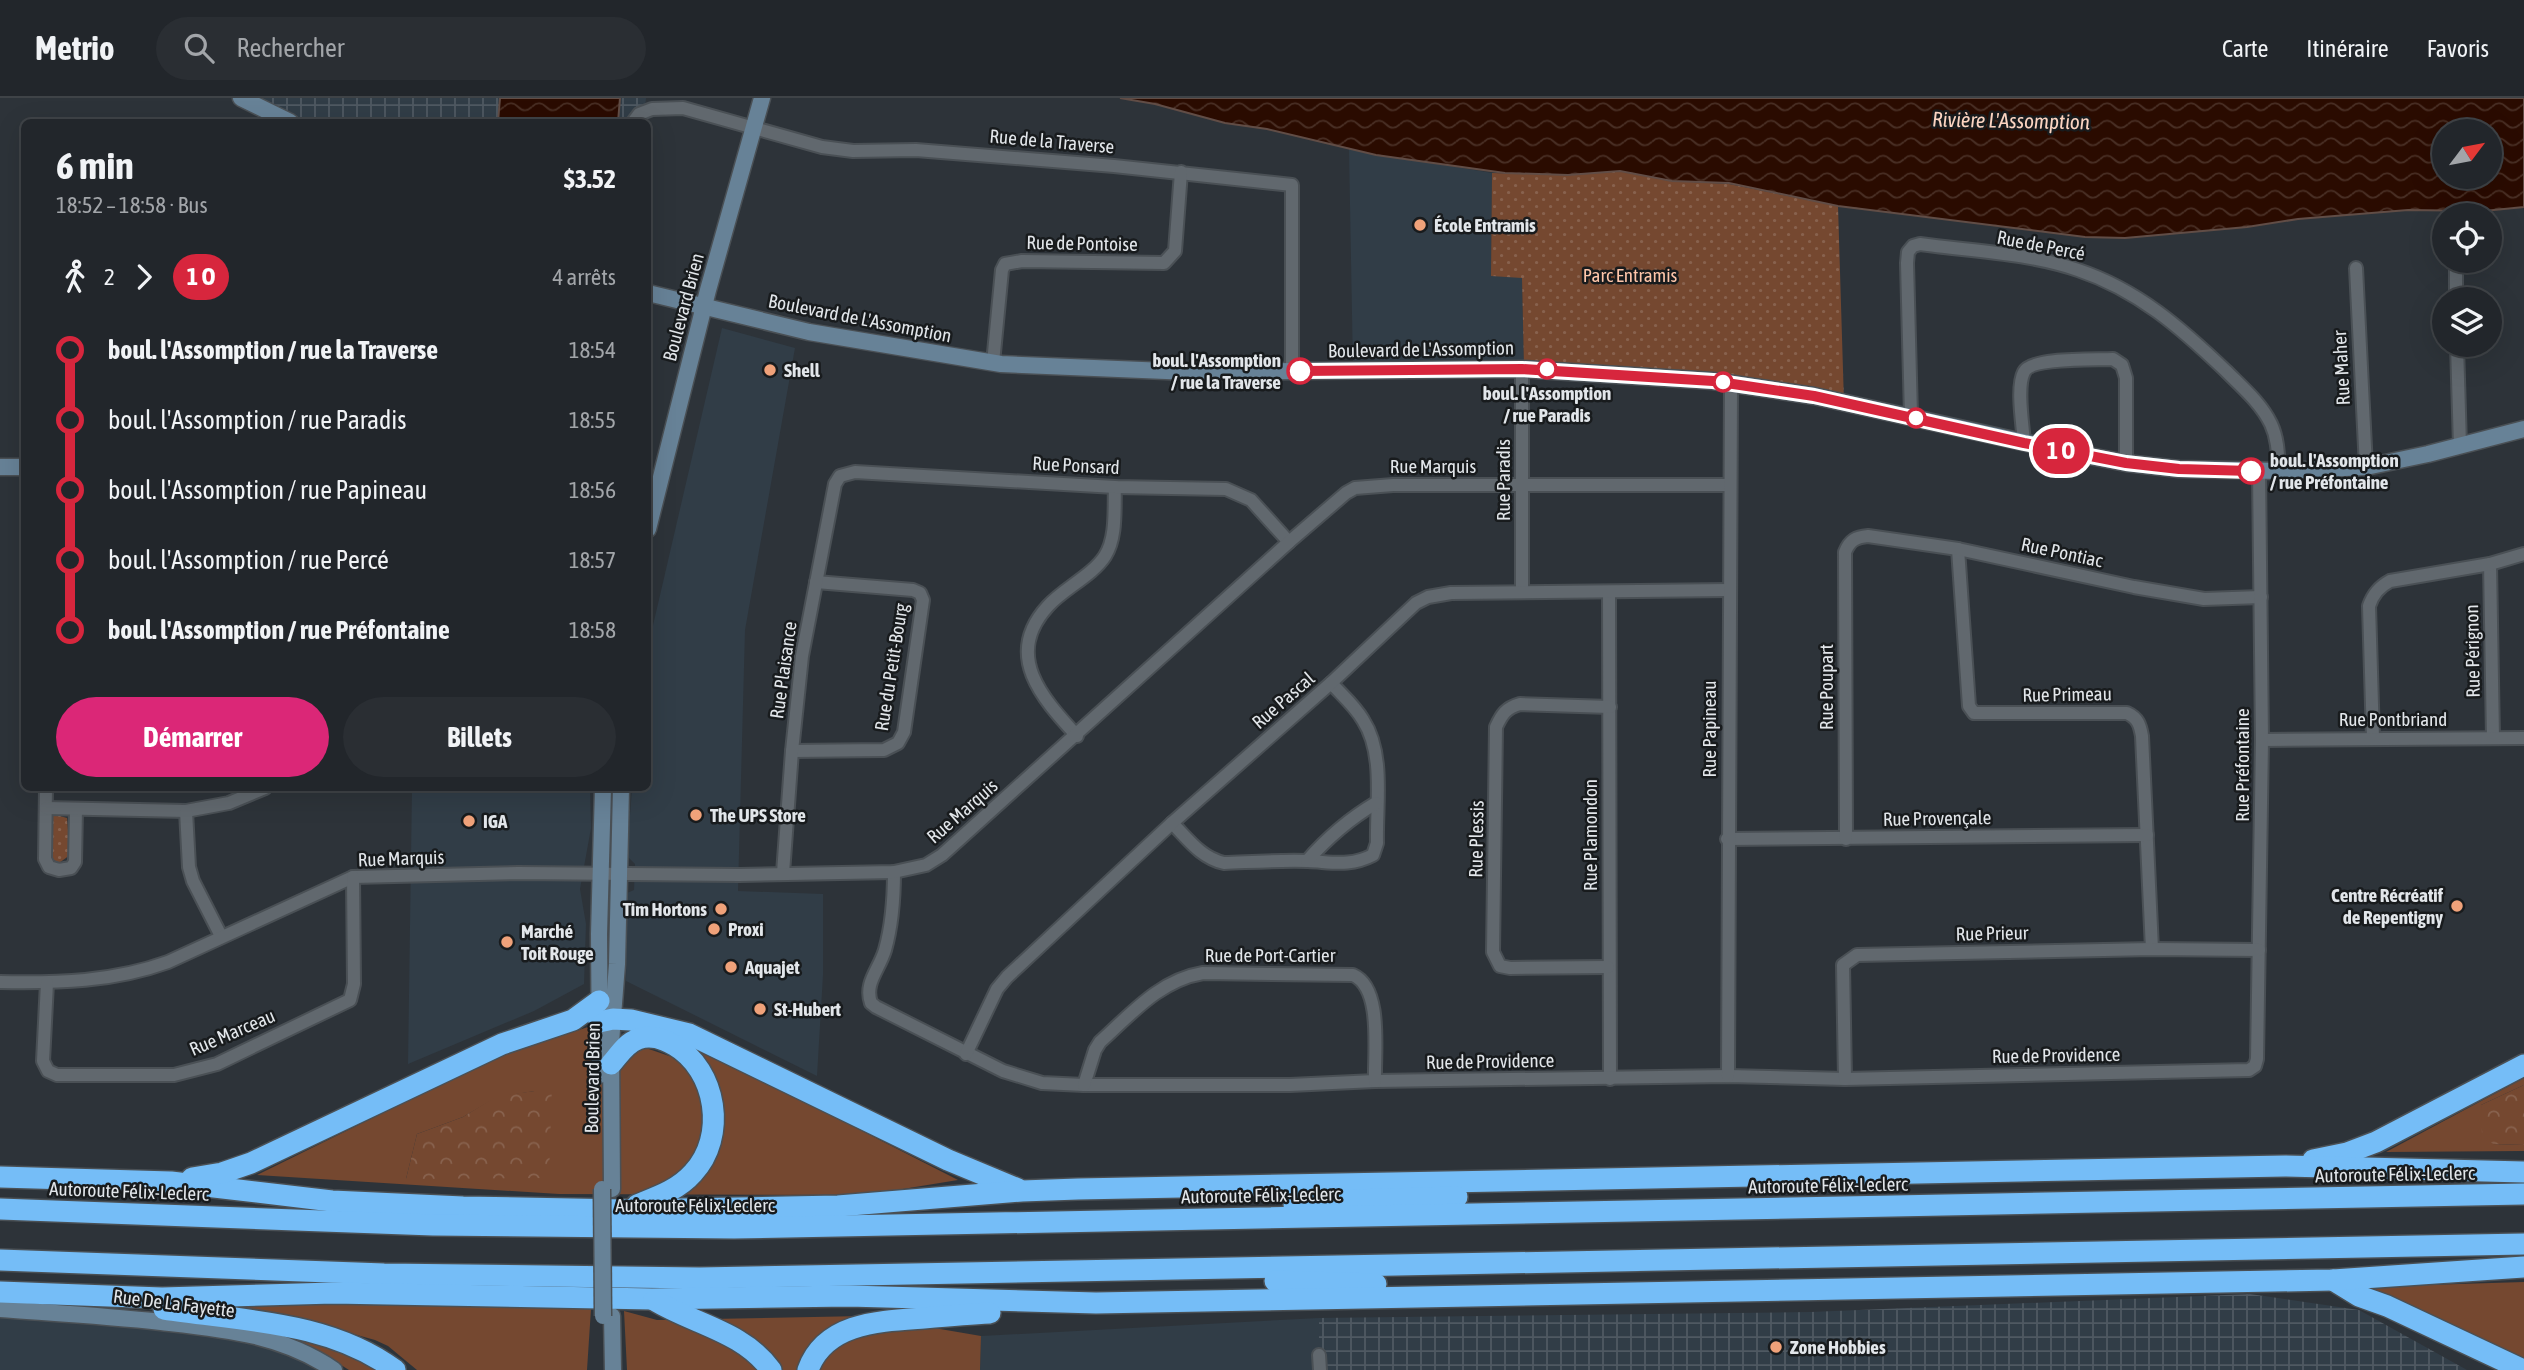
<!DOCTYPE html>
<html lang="fr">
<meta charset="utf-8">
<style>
body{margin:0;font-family:"Asap Condensed",sans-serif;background:#2a2e33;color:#f1f3f6;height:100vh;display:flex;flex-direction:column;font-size:26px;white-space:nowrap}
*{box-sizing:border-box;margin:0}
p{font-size:23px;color:#a2a5a9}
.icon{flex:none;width:38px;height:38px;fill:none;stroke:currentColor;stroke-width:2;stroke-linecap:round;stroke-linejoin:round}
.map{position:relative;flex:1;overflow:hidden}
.details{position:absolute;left:21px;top:21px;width:630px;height:672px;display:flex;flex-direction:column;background:#22262b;border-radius:10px;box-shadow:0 7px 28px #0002,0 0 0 2px #3f4347}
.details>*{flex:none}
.badge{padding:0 14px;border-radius:23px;font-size:24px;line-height:46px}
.needle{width:46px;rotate:58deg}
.controls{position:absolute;left:2432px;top:21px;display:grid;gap:14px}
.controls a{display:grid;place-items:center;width:70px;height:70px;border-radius:50%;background:#22262b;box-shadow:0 7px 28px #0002,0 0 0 2px #3f4347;font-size:35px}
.map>.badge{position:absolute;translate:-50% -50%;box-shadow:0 0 0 4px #fff}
.legs{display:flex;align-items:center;gap:10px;height:77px;padding:0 35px;font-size:23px}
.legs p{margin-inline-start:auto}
.summary{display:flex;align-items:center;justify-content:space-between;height:119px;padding:0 35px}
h1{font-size:38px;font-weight:700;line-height:52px}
.action{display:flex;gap:14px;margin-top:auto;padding:14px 35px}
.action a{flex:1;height:80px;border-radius:42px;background:#db2777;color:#fff;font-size:28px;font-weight:700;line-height:80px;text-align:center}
.action a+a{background:#2a2e33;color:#f1f3f6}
ul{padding:0 35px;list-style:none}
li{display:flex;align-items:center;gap:24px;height:70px;font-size:26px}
li i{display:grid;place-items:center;width:10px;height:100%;margin:0 9px;background:currentColor}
li i::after{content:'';width:18px;height:18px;margin:-9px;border:5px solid;border-radius:50%;background:#22262b}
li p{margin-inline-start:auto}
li:first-child i{background:linear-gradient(#0000 50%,currentColor 0)}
li:last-child i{background:linear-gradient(currentColor 50%,#0000 0)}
header{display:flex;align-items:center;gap:42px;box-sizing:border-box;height:98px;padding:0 35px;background:#22262b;border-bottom:2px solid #3f4347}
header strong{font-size:33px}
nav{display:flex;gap:38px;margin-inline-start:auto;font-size:24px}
.search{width:490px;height:63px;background:#2a2e33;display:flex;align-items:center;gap:18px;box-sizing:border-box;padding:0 24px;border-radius:38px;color:#a2a5a9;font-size:26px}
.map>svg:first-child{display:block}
.built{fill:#313d47}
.industrial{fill:url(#industrial-grid)}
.grass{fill:#754830;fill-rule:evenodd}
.forest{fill:url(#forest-crowns)}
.park{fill:url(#park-dots)}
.water{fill:url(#water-waves);stroke:#614d46;stroke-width:2;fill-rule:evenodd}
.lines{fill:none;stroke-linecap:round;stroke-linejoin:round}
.street-casing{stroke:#4a5055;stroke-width:16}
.secondary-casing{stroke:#4a5055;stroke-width:19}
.highway-casing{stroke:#4a5055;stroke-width:24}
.street{stroke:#61686e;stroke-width:12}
.secondary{stroke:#678297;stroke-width:16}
.highway{stroke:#75bdf7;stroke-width:21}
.secondary-bridge-casing{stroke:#4a5055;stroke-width:19;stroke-linecap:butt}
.secondary-bridge{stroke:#678297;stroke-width:16}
.line-1-casing{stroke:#fff;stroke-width:16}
.line-1{stroke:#d7263d;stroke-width:10}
.poi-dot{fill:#f0a27a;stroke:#181b1d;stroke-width:2.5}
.stop-1-dot{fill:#fff;stroke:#d7263d;stroke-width:3.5}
.labels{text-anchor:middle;stroke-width:5;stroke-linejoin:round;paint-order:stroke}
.street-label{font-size:19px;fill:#e2e6ea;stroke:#181b1d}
.poi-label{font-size:19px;font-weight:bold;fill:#e2e6ea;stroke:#181b1d;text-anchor:start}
.park-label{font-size:19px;fill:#ffc6aa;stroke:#181b1d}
.stop-label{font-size:19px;font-weight:bold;fill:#e2e6ea;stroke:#181b1d;text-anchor:end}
.water-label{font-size:21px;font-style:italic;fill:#fbd4c1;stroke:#181b1d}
</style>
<header>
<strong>Metrio</strong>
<div class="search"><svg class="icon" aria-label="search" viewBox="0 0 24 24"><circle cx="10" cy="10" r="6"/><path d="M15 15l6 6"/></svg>Rechercher</div>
<nav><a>Carte</a><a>Itinéraire</a><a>Favoris</a></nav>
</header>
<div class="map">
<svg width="2524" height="1272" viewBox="0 0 2524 1272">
<defs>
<pattern id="industrial-grid" width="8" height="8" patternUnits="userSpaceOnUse" patternTransform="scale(1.75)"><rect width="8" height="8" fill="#313d47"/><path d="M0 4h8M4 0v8" fill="none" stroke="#4f5962"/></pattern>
<pattern id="forest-crowns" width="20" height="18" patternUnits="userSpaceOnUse" patternTransform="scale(1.75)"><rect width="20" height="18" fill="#754830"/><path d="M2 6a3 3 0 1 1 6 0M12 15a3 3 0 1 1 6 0" fill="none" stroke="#88624e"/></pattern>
<pattern id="park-dots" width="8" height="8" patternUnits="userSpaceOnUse" patternTransform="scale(1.75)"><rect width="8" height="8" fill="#754830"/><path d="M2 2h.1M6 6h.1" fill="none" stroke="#88624e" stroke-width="1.8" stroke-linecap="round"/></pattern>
<pattern id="water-waves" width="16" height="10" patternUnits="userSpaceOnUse" patternTransform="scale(1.75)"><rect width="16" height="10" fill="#2a0b00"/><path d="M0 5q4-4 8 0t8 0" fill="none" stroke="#492f25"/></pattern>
</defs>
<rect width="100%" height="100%" fill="#2d3339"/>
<g class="built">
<path d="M1349,51L1492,75L1491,177L1522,179L1524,271H1353Z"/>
<path d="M722,230L795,250L745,532L738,793L823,796V877L817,978L626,883L627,795L634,792L635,766L627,758L632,690H648V549Z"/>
<path d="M412,690H590L591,730L580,791L586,826L584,886L534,913L408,966Z"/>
<path d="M0,1218L160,1229L271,1247L322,1272H0Z"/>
<path d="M1319,1220V1272H980L981,1238Z"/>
</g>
<g class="industrial">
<path d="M263,0H646L645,8L631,24H290L263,10Z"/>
<path d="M2250,1196L2359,1212L2467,1272H1319V1220L1811,1214Z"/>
</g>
<g class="grass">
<path d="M591,928L592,966L636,955L643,949L675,960L688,944L958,1082L866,1097L559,1096L257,1077L494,960ZM535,993L406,1081L417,1036L463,1019L497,999Z"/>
<path d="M2524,980V987L2481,1007L2493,1046L2524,1047V1053L2386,1054Z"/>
<path d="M2524,1184V1266L2361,1189Z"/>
<path d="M226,1203L591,1211L587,1272H417L388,1248L375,1242L339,1232L225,1211Z"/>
<path d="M624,1213L657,1222L864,1218L981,1238L980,1272H627Z"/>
<path d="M275,1235L341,1253L379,1272H349L322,1255Z"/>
</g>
<g class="forest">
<path d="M552,986L549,1080L406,1081L417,1036L463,1019L497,998L535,993Z"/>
<path d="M2524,987V1047L2493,1046L2482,1036L2481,1007Z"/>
</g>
<g class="park">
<path d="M1620,73L1673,83L1729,86L1838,108L1844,305L1818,298L1524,271L1522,180L1491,178L1492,75L1566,77Z"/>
<path d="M53,716L67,720L70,757L59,765L49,759Z"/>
</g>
<g class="water">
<path d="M500,0H620L618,24H498Z"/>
<path d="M1120,0H2524V109L2484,113L2408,112L2298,121L2247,129L2125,140L2085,139L1838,108L1729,85L1672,83L1620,73L1568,77L1505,75L1376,57L1267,31L1225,25L1155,6ZM2445,33H2490V79H2445Z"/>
</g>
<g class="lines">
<defs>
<g id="street">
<path d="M633,24L639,16L652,11L683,10L822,49L853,53L916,52L1114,68L1292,87V273"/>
<path d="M2356,170L2366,369"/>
<path d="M2456,201V163"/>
<path d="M2457,247L2460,348"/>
<path d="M993,265L1002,172L1005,166L1022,163L1164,165L1175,153L1181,74"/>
<path d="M1911,318L1907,165L1908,154L1913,148L1920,146C1970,153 2029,155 2078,172C2138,192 2181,230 2226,273C2242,289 2261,305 2271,326C2278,341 2278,357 2279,373"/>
<path d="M2024,345C2023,328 2016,289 2024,274C2031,259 2096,262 2113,261L2122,267L2126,280V365"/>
<path d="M1958,451L1969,608L1974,615H2127C2138,620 2140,627 2142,638L2152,851"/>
<path d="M2490,466L2493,640"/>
<path d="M1522,494V271"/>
<path d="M1609,495L1610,981"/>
<path d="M1077,638C1042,600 1003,557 1048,508C1063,491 1093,477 1105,458C1117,439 1114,411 1115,389"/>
<path d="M2373,640L2369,508C2373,496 2379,489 2390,483L2490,466L2524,456"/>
<path d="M2262,642L2524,640"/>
<path d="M792,653L884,652L898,645L904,634L923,502L920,495L913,492L816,484"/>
<path d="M46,690L45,761L49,769L59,772L71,770L75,764L76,711"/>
<path d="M46,710L186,713L229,705L265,690"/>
<path d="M186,713L189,769L193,783L221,838"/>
<path d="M1172,725C1188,741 1201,760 1224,765C1252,764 1280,762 1308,763C1332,764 1350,769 1373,757L1377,745C1376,706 1385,656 1363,622C1355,608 1342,597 1331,585"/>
<path d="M1727,741L2147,737"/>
<path d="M1846,741L1845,454C1850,442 1856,439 1868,438L1958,451L2134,489L2204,501L2261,499"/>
<path d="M1307,763C1328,739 1349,721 1376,705"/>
<path d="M894,774C894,800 892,827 885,852C879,872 864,885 871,905L876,909L1003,973L1042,985L1084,987H1290L1375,983L1728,978L1845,981L2249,972L2255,968L2257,961L2262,642L2259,373"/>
<path d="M783,775L792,653L802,558L835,386L840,378L855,374L1115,389L1226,391L1251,402L1289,444"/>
<path d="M1608,869L1510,870L1500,868L1493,854L1496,629C1502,616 1506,610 1520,606L1610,609"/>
<path d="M0,884C58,885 113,884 168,864L353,779L518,775L739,777L894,774L926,767L942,757L1289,444L1346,395L1355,390L1393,387H1730"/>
<path d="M47,885L43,963L48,973L57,977H174L217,966L350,902L354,886L353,779"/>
<path d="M966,956L997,891L1007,879L1172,725L1331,585L1416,505L1428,499L1451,495L1729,492"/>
<path d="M1728,978L1731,285"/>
<path d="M1845,981L1843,867L1857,857L2152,851L2259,852"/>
<path d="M1084,987L1095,952L1100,944C1131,916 1160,882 1203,875L1353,877C1383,890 1374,955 1375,983"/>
<path d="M1319,1257L1320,1272"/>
</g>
<g id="secondary">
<path d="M241,0L290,24"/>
<path d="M648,195L809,234L1001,266L1190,274L1522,271L1713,283L1814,298L2064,353L2126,365L2179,371L2279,373L2366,369L2428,356L2524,331"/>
<path d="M0,369H24"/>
<path d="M648,431L708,192L762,0"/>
<path d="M600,977L599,836L603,690"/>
<path d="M612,1091L611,945L617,866L621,690"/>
<path d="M0,1211C54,1215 107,1218 161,1224C223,1231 281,1236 334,1272"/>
<path d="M612,1218L613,1272"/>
</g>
<g id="highway">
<path d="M599,924L613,921L631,922L689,936L948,1062L1018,1091"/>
<path d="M611,966C619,957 626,945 638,941C651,936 663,941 674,947C717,972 727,1039 693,1075C678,1092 657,1099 637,1107"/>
<path d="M2313,1062L2347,1055L2376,1044L2524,967"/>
<path d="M0,1079L171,1084L332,1103L463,1109L625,1112L838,1108L1022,1093L1078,1091L2285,1068L2524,1074"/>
<path d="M192,1080L222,1075L251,1065L502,946L573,922L599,903"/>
<path d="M1294,1107L1351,1102L1457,1099"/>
<path d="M0,1111L433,1127L734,1130L2524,1096"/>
<path d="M0,1162L384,1176L700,1180L2524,1146"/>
<path d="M2333,1182L2359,1198L2387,1208L2523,1272"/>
<path d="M1275,1183L1376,1186"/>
<path d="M0,1194L162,1200L333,1195L652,1201L849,1198L1096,1205L2333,1182L2524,1169"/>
<path d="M654,1202C693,1226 743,1233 771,1272"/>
<path d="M164,1211C243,1223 329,1223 395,1272"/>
<path d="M808,1272C825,1224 881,1223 924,1220C946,1218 968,1216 990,1215"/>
</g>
</defs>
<use href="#street" class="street-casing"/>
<use href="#secondary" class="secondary-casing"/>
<use href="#highway" class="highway-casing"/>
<use href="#street" class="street"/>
<use href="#secondary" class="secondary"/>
<use href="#highway" class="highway"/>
<defs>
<path id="secondary-bridge" d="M602,1091L603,1218"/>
</defs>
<use href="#secondary-bridge" class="secondary-bridge-casing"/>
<use href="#secondary-bridge" class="secondary-bridge"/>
</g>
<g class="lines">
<defs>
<path id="line-1" d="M1300,273L1522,271L1713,283L1814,298L2024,345L2126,365L2179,371L2251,373"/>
</defs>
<use href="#line-1" class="line-1-casing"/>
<use href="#line-1" class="line-1"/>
</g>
<g class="poi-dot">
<circle cx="1420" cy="127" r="7"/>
<circle cx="770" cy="272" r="7"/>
<circle cx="696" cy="717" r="7"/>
<circle cx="469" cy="723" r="7"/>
<circle cx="2457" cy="808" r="7"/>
<circle cx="721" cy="811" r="7"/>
<circle cx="714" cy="831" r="7"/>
<circle cx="507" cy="844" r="7"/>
<circle cx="731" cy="869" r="7"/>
<circle cx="760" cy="911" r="7"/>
<circle cx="1776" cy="1249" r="7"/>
</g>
<g class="stop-1-dot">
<circle cx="1547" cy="271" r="9"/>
<circle cx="1300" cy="273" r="12"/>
<circle cx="1723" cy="284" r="9"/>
<circle cx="1916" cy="320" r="9"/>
<circle cx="2251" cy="373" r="12"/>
</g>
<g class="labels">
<g class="street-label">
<text transform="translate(1052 43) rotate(5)" y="7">Rue de la Traverse</text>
<text transform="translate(1082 145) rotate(1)" y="7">Rue de Pontoise</text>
<text transform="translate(2041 147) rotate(11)" y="7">Rue de Percé</text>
<text transform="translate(683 209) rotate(-75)" y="7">Boulevard Brien</text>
<text transform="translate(860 220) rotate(11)" y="7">Boulevard de L'Assomption</text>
<text transform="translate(1421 251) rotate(-1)" y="7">Boulevard de L'Assomption</text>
<text transform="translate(2341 270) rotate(-93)" y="7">Rue Maher</text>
<text transform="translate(1076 367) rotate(3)" y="7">Rue Ponsard</text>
<text x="1433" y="375">Rue Marquis</text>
<text transform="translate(1503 382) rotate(-90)" y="7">Rue Paradis</text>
<text transform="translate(2062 454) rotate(12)" y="7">Rue Pontiac</text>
<text transform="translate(2472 553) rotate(-91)" y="7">Rue Pérignon</text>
<text transform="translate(891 569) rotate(-81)" y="7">Rue du Petit-Bourg</text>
<text transform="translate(783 572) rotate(-82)" y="7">Rue Plaisance</text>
<text transform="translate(1826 589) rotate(-90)" y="7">Rue Poupart</text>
<text transform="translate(2067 596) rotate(-1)" y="7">Rue Primeau</text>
<text transform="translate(1283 602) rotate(-41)" y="7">Rue Pascal</text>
<text x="2393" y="628">Rue Pontbriand</text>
<text transform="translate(1709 631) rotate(-90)" y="7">Rue Papineau</text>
<text transform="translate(2242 667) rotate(-90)" y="7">Rue Préfontaine</text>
<text transform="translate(962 713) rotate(-41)" y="7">Rue Marquis</text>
<text transform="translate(1937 720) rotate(-1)" y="7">Rue Provençale</text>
<text transform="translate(1590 737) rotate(-90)" y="7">Rue Plamondon</text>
<text transform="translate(1476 741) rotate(-89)" y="7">Rue Plessis</text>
<text transform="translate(401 760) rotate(-2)" y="7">Rue Marquis</text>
<text transform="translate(1992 835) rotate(-1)" y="7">Rue Prieur</text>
<text x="1270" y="864">Rue de Port-Cartier</text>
<text transform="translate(232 934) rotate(-23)" y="7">Rue Marceau</text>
<text transform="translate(2056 957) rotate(-1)" y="7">Rue de Providence</text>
<text transform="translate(1490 963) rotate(-1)" y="7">Rue de Providence</text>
<text transform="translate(592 980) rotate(-89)" y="7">Boulevard Brien</text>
<text transform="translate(2395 1076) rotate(-1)" y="7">Autoroute Félix-Leclerc</text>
<text transform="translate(1828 1087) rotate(-1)" y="7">Autoroute Félix-Leclerc</text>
<text transform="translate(129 1093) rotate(2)" y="7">Autoroute Félix-Leclerc</text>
<text transform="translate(1261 1097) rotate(-1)" y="7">Autoroute Félix-Leclerc</text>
<text x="695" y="1114">Autoroute Félix-Leclerc</text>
<text transform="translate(174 1205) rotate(7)" y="7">Rue De La Fayette</text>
</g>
<g class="poi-label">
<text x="1434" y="134">École Entramis</text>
<text x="784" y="279">Shell</text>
<text x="710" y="724">The UPS Store</text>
<text x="483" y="730">IGA</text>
<text x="2443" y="804" text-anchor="end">Centre Récréatif<tspan x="2443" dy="22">de Repentigny</tspan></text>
<text x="707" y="818" text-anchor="end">Tim Hortons</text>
<text x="728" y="838">Proxi</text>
<text x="521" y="840">Marché<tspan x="521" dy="22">Toit Rouge</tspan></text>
<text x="745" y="876">Aquajet</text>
<text x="774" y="918">St-Hubert</text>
<text x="1790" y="1256">Zone Hobbies</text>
</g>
<g class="park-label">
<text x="1630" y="184">Parc Entramis</text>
</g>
<g class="stop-label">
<text x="1281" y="269">boul. l'Assomption<tspan x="1281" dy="22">/ rue la Traverse</tspan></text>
<text x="1547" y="302" text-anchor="middle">boul. l'Assomption<tspan x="1547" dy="22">/ rue Paradis</tspan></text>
<text x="2270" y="369" text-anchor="start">boul. l'Assomption<tspan x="2270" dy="22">/ rue Préfontaine</tspan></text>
</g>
<g class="water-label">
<text transform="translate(2011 23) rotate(1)" y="7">Rivière L'Assomption</text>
</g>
</g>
</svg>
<div class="controls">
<a><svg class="needle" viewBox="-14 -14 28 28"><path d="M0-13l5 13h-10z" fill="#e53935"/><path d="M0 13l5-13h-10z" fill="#a2a5a9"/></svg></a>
<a><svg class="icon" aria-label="locate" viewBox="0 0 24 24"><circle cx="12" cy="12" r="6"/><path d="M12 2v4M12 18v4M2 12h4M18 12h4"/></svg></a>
<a><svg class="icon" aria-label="layers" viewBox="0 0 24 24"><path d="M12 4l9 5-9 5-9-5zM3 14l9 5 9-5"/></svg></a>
</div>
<b class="badge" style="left:2061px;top:353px;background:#d7263d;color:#fff">1 O</b>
<section class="details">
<div class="summary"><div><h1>6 min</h1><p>18:52 – 18:58 · Bus</p></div><b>$3.52</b></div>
<div class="legs"><svg class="icon" aria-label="walk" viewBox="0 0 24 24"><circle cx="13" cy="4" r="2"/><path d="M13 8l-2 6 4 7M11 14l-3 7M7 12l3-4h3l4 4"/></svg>2<svg class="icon" aria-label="forward" viewBox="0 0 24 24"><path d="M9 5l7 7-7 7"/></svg><b class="badge" style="background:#d7263d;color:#fff">1 O</b><p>4 arrêts</p></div>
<ul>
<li><i style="color:#d7263d"></i><b>boul. l'Assomption / rue la Traverse</b><p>18:54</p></li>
<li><i style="color:#d7263d"></i><span>boul. l'Assomption / rue Paradis</span><p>18:55</p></li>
<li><i style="color:#d7263d"></i><span>boul. l'Assomption / rue Papineau</span><p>18:56</p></li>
<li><i style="color:#d7263d"></i><span>boul. l'Assomption / rue Percé</span><p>18:57</p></li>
<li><i style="color:#d7263d"></i><b>boul. l'Assomption / rue Préfontaine</b><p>18:58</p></li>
</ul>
<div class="action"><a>Démarrer</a><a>Billets</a></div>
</section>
</div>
